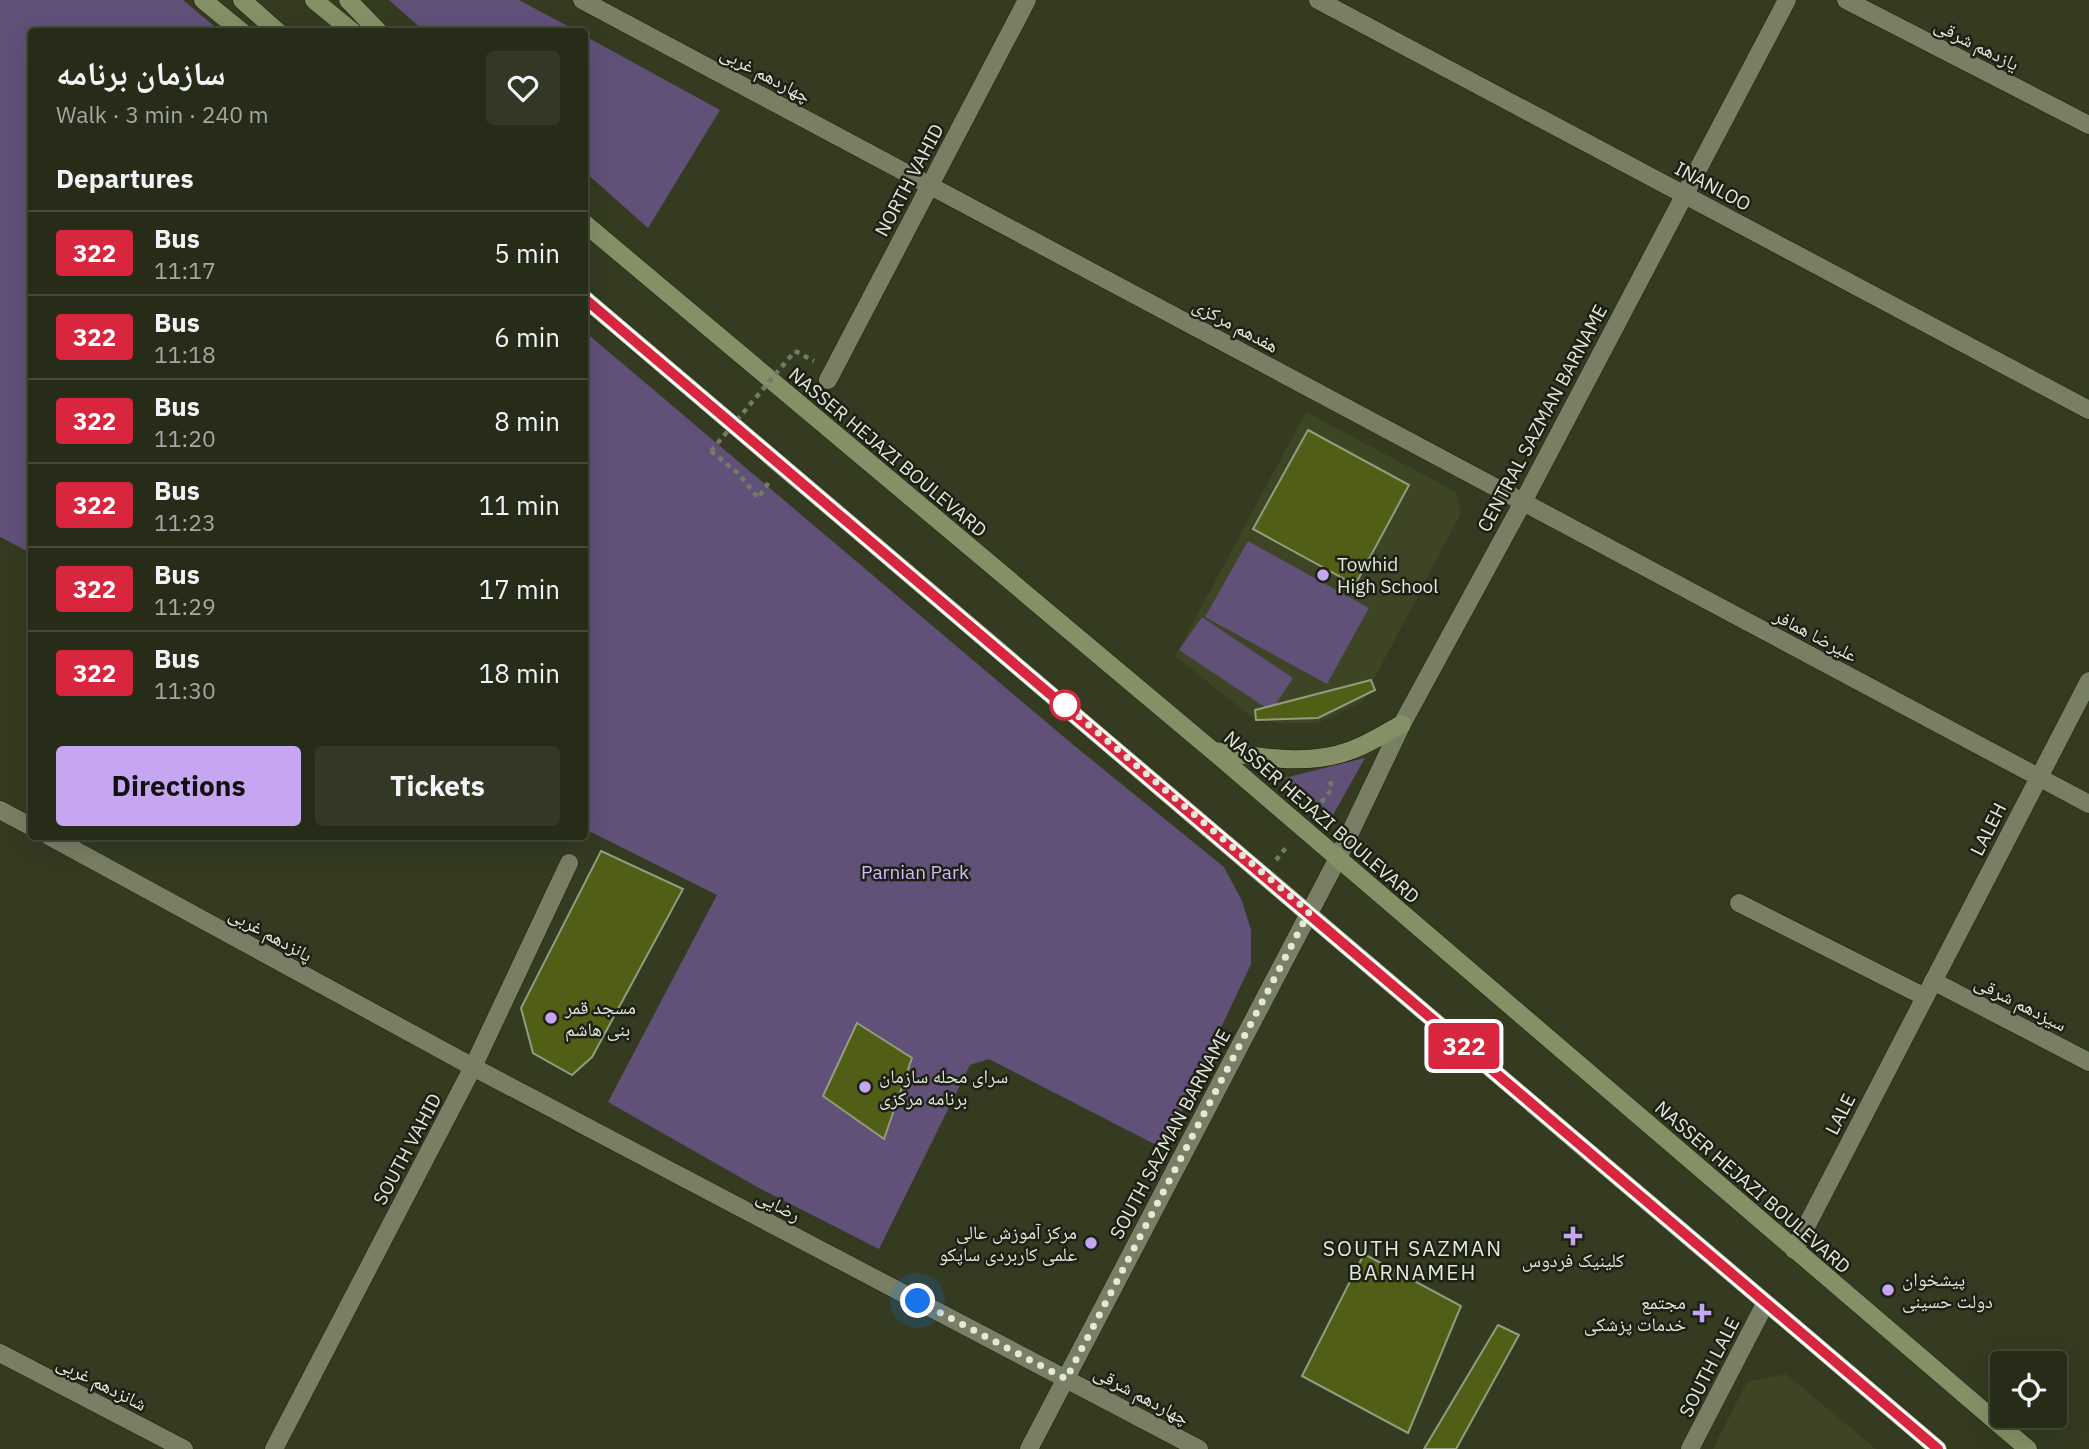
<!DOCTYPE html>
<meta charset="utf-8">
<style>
body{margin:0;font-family:"IBM Plex Sans","Noto Naskh Arabic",sans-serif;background:#333826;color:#f1f3f6;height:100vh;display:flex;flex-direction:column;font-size:26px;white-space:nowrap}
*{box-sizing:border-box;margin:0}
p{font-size:23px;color:#a4a7a2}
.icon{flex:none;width:38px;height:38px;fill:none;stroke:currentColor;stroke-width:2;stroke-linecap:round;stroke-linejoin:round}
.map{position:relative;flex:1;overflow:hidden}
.drawer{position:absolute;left:28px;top:28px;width:560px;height:812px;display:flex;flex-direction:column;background:#272c19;border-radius:7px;box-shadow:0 7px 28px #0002,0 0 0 2px #434838}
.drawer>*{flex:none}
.badge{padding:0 14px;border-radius:5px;font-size:24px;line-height:46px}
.fabs{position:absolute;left:1990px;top:1351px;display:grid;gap:14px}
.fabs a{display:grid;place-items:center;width:77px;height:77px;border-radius:7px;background:#272c19;box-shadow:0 7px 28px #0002,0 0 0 2px #434838;font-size:35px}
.you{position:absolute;width:35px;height:35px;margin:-18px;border:5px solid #fff;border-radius:50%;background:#1a73e8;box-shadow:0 0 0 10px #1a73e833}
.map>.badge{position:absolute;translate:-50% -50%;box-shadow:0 0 0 4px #fff}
h2{padding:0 28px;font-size:26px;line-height:63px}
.round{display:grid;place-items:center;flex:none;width:74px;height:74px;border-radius:7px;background:#333826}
.overview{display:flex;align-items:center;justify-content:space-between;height:119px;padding:0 28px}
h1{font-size:33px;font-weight:700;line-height:52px}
.button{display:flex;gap:14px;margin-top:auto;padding:14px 28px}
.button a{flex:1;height:80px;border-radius:7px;background:#c6a6f0;color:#111;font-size:28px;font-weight:700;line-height:80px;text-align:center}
.button a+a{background:#333826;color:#f1f3f6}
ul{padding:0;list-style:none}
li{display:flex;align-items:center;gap:21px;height:84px;padding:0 28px;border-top:2px solid #434838}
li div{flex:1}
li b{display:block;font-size:26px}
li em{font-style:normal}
li .badge{min-width:77px;font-weight:700;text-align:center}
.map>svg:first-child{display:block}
.built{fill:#3d4525}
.green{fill:#615078}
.building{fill:#505e16;stroke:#949c7f;stroke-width:2}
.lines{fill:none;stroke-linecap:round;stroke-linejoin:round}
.minor-casing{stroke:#1c2109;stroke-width:19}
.tertiary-casing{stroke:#1c2109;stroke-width:19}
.secondary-casing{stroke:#1c2109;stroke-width:19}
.path{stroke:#747b65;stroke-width:4.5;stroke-dasharray:5 5;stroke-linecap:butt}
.minor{stroke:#787f64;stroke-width:18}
.tertiary{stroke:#787f64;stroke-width:18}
.secondary{stroke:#859066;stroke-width:18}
.path-bridge{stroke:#747b65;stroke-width:4.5;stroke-dasharray:5 5;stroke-linecap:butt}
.line-casing{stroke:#fff;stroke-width:16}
.line{stroke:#d7263d;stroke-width:10}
.walk{stroke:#e3e8d9;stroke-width:7;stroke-dasharray:0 12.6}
.poi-dot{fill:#c6a6f0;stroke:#1d2015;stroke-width:2.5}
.stop-dot{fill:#fff;stroke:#d7263d;stroke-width:3.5}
.labels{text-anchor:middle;stroke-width:5;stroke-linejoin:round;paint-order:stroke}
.street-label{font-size:19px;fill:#e3e8d9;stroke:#1d2015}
.poi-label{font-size:19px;fill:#e3e8d9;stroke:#1d2015;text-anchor:start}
.park-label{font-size:19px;fill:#d6b8fe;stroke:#1d2015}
.neighbourhood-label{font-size:21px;letter-spacing:2px;fill:#e3e8d9;stroke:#1d2015}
</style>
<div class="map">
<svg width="2089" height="1449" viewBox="0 0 2089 1449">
<rect width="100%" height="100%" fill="#343b21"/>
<g class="built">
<path d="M1306,412L1456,492L1461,513L1362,702L1318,723H1277L1250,716L1175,656Z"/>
<path d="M1786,1374L1876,1449H1713L1747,1382Z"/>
</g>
<g class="green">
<path d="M0,0H183L220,31L32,32L31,553L0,537Z"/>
<path d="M389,0H519L577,31H424Z"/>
<path d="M585,36L720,110L648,228L585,172Z"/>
<path d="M584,331L1071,743L1224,867L1242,901L1251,930V964L1164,1149L989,1059L970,1065L879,1249L759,1188L608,1102L717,895L585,829Z"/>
<path d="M1248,541L1369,608L1327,684L1205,617Z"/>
<path d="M1202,617L1293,678L1271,711L1179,650Z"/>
<path d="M1365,758L1333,815L1284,778Z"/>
</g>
<g class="building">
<path d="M1308,430L1409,485L1355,585L1253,529Z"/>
<path d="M1371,680L1375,690L1318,718L1256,720L1255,710Z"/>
<path d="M601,851L683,889L592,1057L572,1075L533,1053L521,1008Z"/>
<path d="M857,1023L912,1058L884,1139L823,1096Z"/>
<path d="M1364,1254L1461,1306L1408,1433L1302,1376Z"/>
<path d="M1498,1325L1519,1335L1456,1449H1424Z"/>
</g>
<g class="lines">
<defs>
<g id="minor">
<path d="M582,0L2089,804"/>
<path d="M1318,0L2089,410"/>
<path d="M1846,0L2089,125"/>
<path d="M828,380L1027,0"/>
<path d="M0,810L32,827"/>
<path d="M49,836L473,1067L1199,1449"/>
<path d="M1739,903L1925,997"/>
<path d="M1933,981L2089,1062"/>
<path d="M1794,1250L2089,681"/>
<path d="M0,1353L184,1449"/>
<path d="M274,1449L473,1067L569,863"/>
<path d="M1690,1449L1765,1304"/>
</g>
<path id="tertiary" d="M1029,1449L1338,858L1402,724L1523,502L1787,0"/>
<g id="secondary">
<path d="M203,0L242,32"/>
<path d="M242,0L278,32"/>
<path d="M314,0L353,32"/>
<path d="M348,0L379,32"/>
<path d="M584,223L1213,751L2028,1449"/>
<path d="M584,298L1938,1449"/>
<path d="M1213,751C1258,756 1305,767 1349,751C1367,745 1385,733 1402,724"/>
</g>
</defs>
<use href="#minor" class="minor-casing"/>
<use href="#tertiary" class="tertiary-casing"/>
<use href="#secondary" class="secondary-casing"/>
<g class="path">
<path d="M795,351L814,361"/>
<path d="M711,451L739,474L758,498L769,482"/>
<path d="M1315,810L1332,789L1330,780"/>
<path d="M584,828L587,823"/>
<path d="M1276,860L1288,845"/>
</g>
<use href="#minor" class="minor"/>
<use href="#tertiary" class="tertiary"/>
<use href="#secondary" class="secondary"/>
<path class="path-bridge" d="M711,451L795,351"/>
</g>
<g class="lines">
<defs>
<path id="line" d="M584,298L1938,1449"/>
</defs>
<use href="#line" class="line-casing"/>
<use href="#line" class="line"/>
<path class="walk" d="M918,1301L1066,1379L1309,912L1057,698L1065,705"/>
</g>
<g class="poi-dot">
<circle cx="1323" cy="575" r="7"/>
<circle cx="551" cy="1018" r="7"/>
<circle cx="865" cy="1087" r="7"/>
<path d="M1569.5 1225.5h7v7h7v7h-7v7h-7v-7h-7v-7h7z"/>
<circle cx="1091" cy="1243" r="7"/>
<circle cx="1888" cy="1290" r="7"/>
<path d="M1698.5 1302.5h7v7h7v7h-7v7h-7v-7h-7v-7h7z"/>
</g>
<circle class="stop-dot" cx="1065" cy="705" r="14"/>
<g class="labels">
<g class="street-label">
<text transform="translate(1977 44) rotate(27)" y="7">یازدهم شرقی</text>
<text transform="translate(766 74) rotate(28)" y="7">چهاردهم غربی</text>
<text transform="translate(909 180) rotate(-62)" y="7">NORTH VAHID</text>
<text transform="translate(1713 186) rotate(28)" y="7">INANLOO</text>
<text transform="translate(1236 325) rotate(28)" y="7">هفدهم مرکزی</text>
<text transform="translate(1542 418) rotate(-62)" y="7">CENTRAL SAZMAN BARNAME</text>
<text transform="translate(888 452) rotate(40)" y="7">NASSER HEJAZI BOULEVARD</text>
<text transform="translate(1816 635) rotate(28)" y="7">علیرضا همافر</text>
<text transform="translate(1322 817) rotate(41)" y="7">NASSER HEJAZI BOULEVARD</text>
<text transform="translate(1988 829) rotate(-63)" y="7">LALEH</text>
<text transform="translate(271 934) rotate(29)" y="7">پانزدهم غربی</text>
<text transform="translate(2021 1003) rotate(27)" y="7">سیزدهم شرقی</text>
<text transform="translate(1840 1114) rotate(-63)" y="7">LALE</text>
<text transform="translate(1170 1134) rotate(-62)" y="7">SOUTH SAZMAN BARNAME</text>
<text transform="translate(407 1149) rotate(-62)" y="7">SOUTH VAHID</text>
<text transform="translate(1753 1187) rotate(41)" y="7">NASSER HEJAZI BOULEVARD</text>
<text transform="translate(779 1205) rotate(28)" y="7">رضایی</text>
<text transform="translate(1709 1367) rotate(-63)" y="7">SOUTH LALE</text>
<text transform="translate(102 1383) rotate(27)" y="7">شانزدهم غربی</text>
<text transform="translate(1142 1395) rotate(28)" y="7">چهاردهم شرقی</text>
</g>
<g class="poi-label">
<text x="1337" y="571">Towhid<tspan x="1337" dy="22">High School</tspan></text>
<text x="565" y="1014">مسجد قمر<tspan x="565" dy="22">بنی هاشم</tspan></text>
<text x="879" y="1083">سرای محله سازمان<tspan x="879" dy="22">برنامه مرکزی</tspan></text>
<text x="1077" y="1239" text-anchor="end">مرکز آموزش عالی<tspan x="1077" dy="22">علمی کاربردی ساپکو</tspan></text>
<text x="1573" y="1267" text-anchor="middle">کلینیک فردوس</text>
<text x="1902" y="1286">پیشخوان<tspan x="1902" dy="22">دولت حسینی</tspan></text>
<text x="1686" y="1309" text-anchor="end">مجتمع<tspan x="1686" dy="22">خدمات پزشکی</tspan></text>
</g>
<g class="park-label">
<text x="915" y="879">Parnian Park</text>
</g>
<g class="neighbourhood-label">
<text x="1413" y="1256">SOUTH SAZMAN<tspan x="1413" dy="24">BARNAMEH</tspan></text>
</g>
</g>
</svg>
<div class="fabs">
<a><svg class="icon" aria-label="locate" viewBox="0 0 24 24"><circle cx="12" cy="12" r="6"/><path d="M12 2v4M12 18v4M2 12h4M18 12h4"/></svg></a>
</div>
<div class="you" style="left:918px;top:1301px"></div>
<b class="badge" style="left:1464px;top:1046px;background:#d7263d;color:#fff">322</b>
<section class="drawer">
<div class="overview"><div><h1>سازمان برنامه</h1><p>Walk · 3 min · 240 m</p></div><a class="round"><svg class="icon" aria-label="heart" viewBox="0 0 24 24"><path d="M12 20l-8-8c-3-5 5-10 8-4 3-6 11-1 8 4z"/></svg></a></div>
<h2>Departures</h2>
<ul>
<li><span class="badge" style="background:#d7263d;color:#fff">322</span><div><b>Bus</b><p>11:17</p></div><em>5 min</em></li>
<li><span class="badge" style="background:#d7263d;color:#fff">322</span><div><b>Bus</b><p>11:18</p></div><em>6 min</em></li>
<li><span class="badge" style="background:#d7263d;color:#fff">322</span><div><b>Bus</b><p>11:20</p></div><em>8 min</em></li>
<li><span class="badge" style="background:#d7263d;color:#fff">322</span><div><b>Bus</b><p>11:23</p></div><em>11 min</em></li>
<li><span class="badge" style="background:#d7263d;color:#fff">322</span><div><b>Bus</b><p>11:29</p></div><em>17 min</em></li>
<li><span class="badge" style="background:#d7263d;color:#fff">322</span><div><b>Bus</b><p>11:30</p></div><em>18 min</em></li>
</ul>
<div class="button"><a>Directions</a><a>Tickets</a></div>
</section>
</div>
